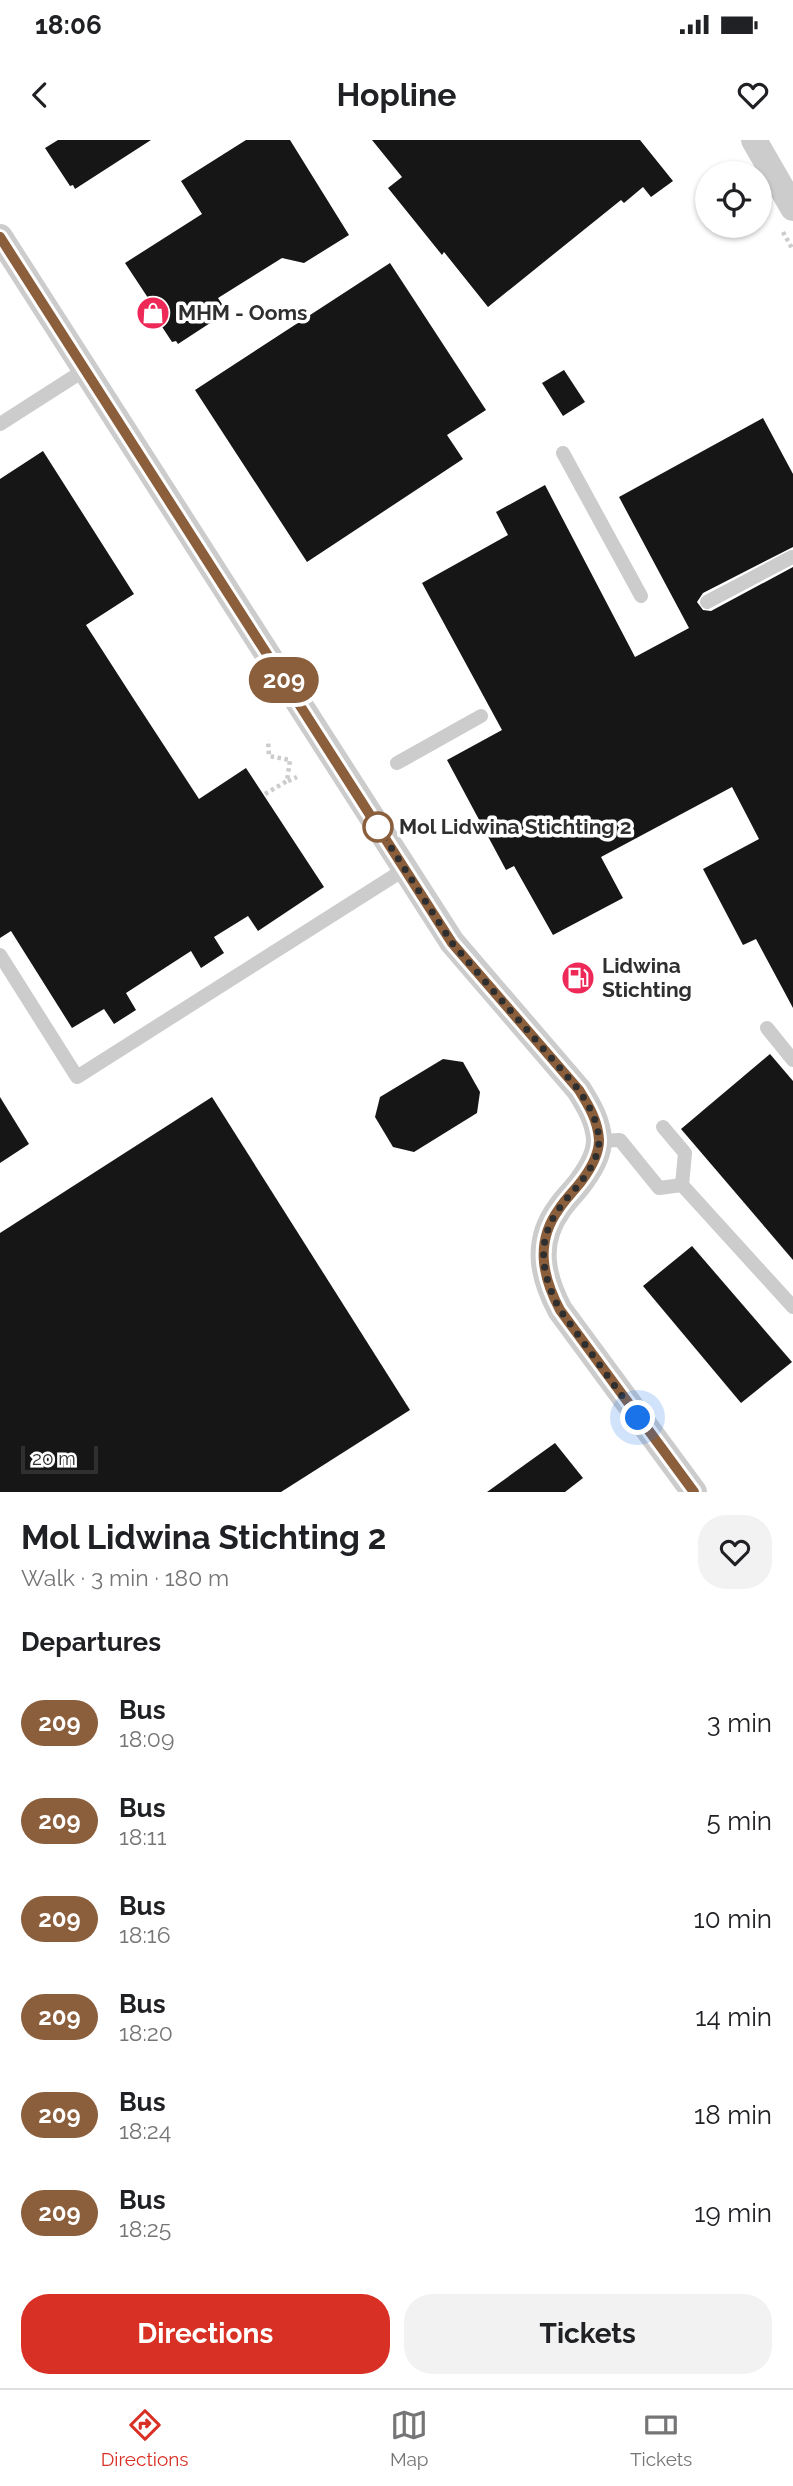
<!DOCTYPE html>
<meta charset="utf-8">
<style>
body{margin:0;font-family:Raleway,sans-serif;background:#f2f2f2;color:#202124;height:100vh;display:flex;flex-direction:column;font-size:26px;white-space:nowrap}
*{box-sizing:border-box;margin:0}
p{font-size:23px;color:#757577}
.icon{flex:none;width:38px;height:38px;fill:none;stroke:currentColor;stroke-width:2;stroke-linecap:round;stroke-linejoin:round}
.map{position:relative;height:1352px;overflow:hidden}
.drawer{display:flex;flex-direction:column;background:#fff;flex:1}
.drawer>*{flex:none}
.badge{padding:0 14px;border-radius:23px;font-size:24px;line-height:46px}
.controls{position:absolute;left:695px;top:21px;display:grid;gap:14px}
.controls a{display:grid;place-items:center;width:77px;height:77px;border-radius:50%;background:#fff;box-shadow:0 2px 5px #0004;font-size:35px}
.scale{position:absolute;left:21px;bottom:18px;width:77px;box-sizing:border-box;padding-left:7px;border:4px solid #2f2f2f;border-top:0;font-size:19px;line-height:24px;white-space:nowrap;color:#2f2f2f;-webkit-text-stroke:5px #fff;paint-order:stroke}
.you{position:absolute;width:35px;height:35px;margin:-18px;border:5px solid #fff;border-radius:50%;background:#1a73e8;box-shadow:0 0 0 10px #1a73e833}
.map>.badge{position:absolute;translate:-50% -50%;box-shadow:0 0 0 4px #fff}
h2{padding:0 21px;font-size:26px;line-height:63px}
.round{display:grid;place-items:center;flex:none;width:74px;height:74px;border-radius:28px;background:#f2f2f2}
.overview{display:flex;align-items:center;justify-content:space-between;height:119px;padding:0 21px}
h1{font-size:33px;font-weight:700;line-height:52px}
.primary-button{display:flex;gap:14px;margin-top:auto;padding:14px 21px}
.primary-button a{flex:1;height:80px;border-radius:28px;background:#d93025;color:#fff;font-size:28px;font-weight:700;line-height:80px;text-align:center}
.primary-button a+a{background:#f2f2f2;color:#202124}
ul{padding:0;list-style:none}
li{display:flex;align-items:center;gap:21px;height:98px;padding:0 21px}
li div{flex:1}
li b{display:block;font-size:26px}
li em{font-style:normal}
li .badge{min-width:77px;font-weight:700;text-align:center}
.status{display:flex;justify-content:space-between;align-items:center;height:49px;padding:0 35px;background:#fff;direction:ltr}
.status svg{height:19px;fill:currentColor}
header{display:flex;justify-content:space-between;align-items:center;height:91px;padding:0 21px;background:#fff;font-size:32px;font-weight:700}
.tabs{display:flex;justify-content:space-around;align-items:center;height:98px;border-top:2px solid #e0e0e0;background:#fff;font-size:19px;color:#757577}
.tabs a{display:grid;justify-items:center;gap:4px}
.tabs .on{color:#d93025}
.map>svg:first-child{display:block}
.building{fill:#161616}
.lines{fill:none;stroke-linecap:round;stroke-linejoin:round}
.path{stroke:#ccc;stroke-width:4.5;stroke-dasharray:3.5 3.5;stroke-linecap:butt}
.lane{stroke:#ccc;stroke-width:14}
.street{stroke:#ccc;stroke-width:26}
.line-casing{stroke:#fff;stroke-width:16}
.line{stroke:#8b5e3c;stroke-width:10}
.walk{stroke:#2f2f2f;stroke-width:7;stroke-dasharray:0 12.6}
.stop-dot{fill:#fff;stroke:#8b5e3c;stroke-width:3.5}
.labels{text-anchor:middle;stroke-width:7;stroke-linejoin:round;paint-order:stroke}
.poi-label{font-size:21px;font-weight:bold;fill:#2f2f2f;stroke:#fff;text-anchor:start}
.stop-label{font-size:21px;font-weight:bold;fill:#2f2f2f;stroke:#fff;text-anchor:start}
</style>
<div class="status"><b>18:06</b><svg viewBox="0 0 49 12"><path d="M0 12V9h3v3zM5 12V6h3v6zM10 12V3h3v9zM15 12V0h3v12zM26 1h20v11H26zM47 4h2v5h-2z"/></svg></div>
<header><svg class="icon" aria-label="back" viewBox="0 0 24 24"><path d="M15 5l-7 7 7 7"/></svg>Hopline<svg class="icon" aria-label="heart" viewBox="0 0 24 24"><path d="M12 20l-8-8c-3-5 5-10 8-4 3-6 11-1 8 4z"/></svg></header>
<div class="map">
<svg width="793" height="1352" viewBox="0 0 793 1352">
<rect width="100%" height="100%" fill="#fff"/>
<g class="building">
<path d="M58,0H151L75,49L73,45L70,46L45,8Z"/>
<path d="M246,0H290L349,95L304,123L282,118L218,158L227,172L178,204L176,201L172,202L153,173L156,170L125,123L202,74L181,41Z"/>
<path d="M372,0H640L673,41L651,57L643,47L624,63L621,60L488,167L444,112L442,115L388,48L402,37Z"/>
<path d="M390,123L486,270L447,295L463,319L307,422L195,250Z"/>
<path d="M564,230L585,262L563,276L542,243Z"/>
<path d="M763,278L793,334V407L703,453L697,462L703,470L711,471L793,427V868L756,799L743,805L703,729L759,699L732,647L601,717L623,758L553,795L514,726L506,730L447,620L502,590L422,443L508,395L496,372L545,345L635,517L689,488L619,357Z"/>
<path d="M43,311L134,454L86,485L135,561L199,659L246,628L324,747L258,791L248,776L214,797L224,813L201,828L191,811L126,853L136,870L114,884L104,869L72,888L11,791L0,798V339Z"/>
<path d="M770,914L793,941V1120L681,989Z"/>
<path d="M443,919L463,922L480,952L477,973L414,1012L393,1007L375,977L380,957Z"/>
<path d="M0,957L29,1004L0,1023Z"/>
<path d="M212,957L410,1270L281,1352H0V1093Z"/>
<path d="M692,1106L792,1222L741,1263L643,1146Z"/>
<path d="M555,1303L583,1338L565,1352H487Z"/>
</g>
<g class="lines">
<g class="path">
<path d="M783,92L793,110"/>
<path d="M288,641L297,637"/>
<path d="M265,654L287,641L290,620L269,616L268,600"/>
</g>
<g class="lane">
<path d="M0,284L86,229"/>
<path d="M563,313L641,456"/>
<path d="M707,462L792,417"/>
<path d="M397,623L481,576"/>
<path d="M0,815L77,937L405,729"/>
<path d="M767,888L793,920"/>
<path d="M663,987L685,1013L682,1045L793,1167"/>
<path d="M599,1001L620,1000L659,1048L682,1045"/>
</g>
<g class="street">
<path d="M754,0L793,68"/>
<path d="M0,97L452,802L579,950C589,966 598,981 599,1000C599,1015 591,1028 583,1039C576,1050 566,1058 559,1069C535,1102 542,1136 560,1170L694,1352"/>
</g>
</g>
<g class="lines">
<defs>
<path id="line" d="M0,97L452,803L579,950C589,966 598,981 599,1000C599,1015 591,1028 583,1039C576,1049 566,1058 559,1069C535,1102 542,1136 560,1170L694,1352"/>
</defs>
<use href="#line" class="line-casing"/>
<use href="#line" class="line"/>
<path class="walk" d="M378,687L452,803L579,950C589,966 598,981 599,1000C599,1015 591,1028 583,1039C576,1049 566,1058 559,1069C535,1102 542,1136 560,1170L638,1278"/>
</g>
<defs>
<symbol id="shop-disc" viewBox="-11 -11 22 22"><circle r="9.5" fill="#ee2958" stroke="#fff"/><path d="M-5-2.5h2.3a2.7 3.5 0 0 1 5.4 0H5L5.5 6h-11ZM-1.5-2.5h3a1.5 2.3 0 0 0-3 0Z" fill="#fff"/></symbol>
<symbol id="fuel-disc" viewBox="-11 -11 22 22"><circle r="9.5" fill="#ee2958" stroke="#fff"/><path d="M-5.5-6h7V0h2V4h1.3V-2.5L3-4.5l.8-.8L6-3V5H2.5V1h-1V6h-7ZM-4.2-4.7v3.2H.2V-4.7Z" fill="#fff"/></symbol>
</defs>
<g fill-rule="evenodd">
<use href="#shop-disc" x="134" y="154" width="38" height="38"/>
<use href="#fuel-disc" x="559" y="819" width="38" height="38"/>
</g>
<circle class="stop-dot" cx="378" cy="687" r="14"/>
<g class="labels">
<g class="poi-label">
<text x="178" y="180">MHM - Ooms</text>
<text x="602" y="833">Lidwina<tspan x="602" dy="24">Stichting</tspan></text>
</g>
<g class="stop-label">
<text x="399" y="694">Mol Lidwina Stichting 2</text>
</g>
</g>
</svg>
<div class="controls">
<a><svg class="icon" aria-label="locate" viewBox="0 0 24 24"><circle cx="12" cy="12" r="6"/><path d="M12 2v4M12 18v4M2 12h4M18 12h4"/></svg></a>
</div>
<div class="scale">20 m</div>
<div class="you" style="left:638px;top:1278px"></div>
<b class="badge" style="left:284px;top:540px;background:#8b5e3c;color:#fff">209</b>
</div>
<section class="drawer">
<div class="overview"><div><h1>Mol Lidwina Stichting 2</h1><p>Walk · 3 min · 180 m</p></div><a class="round"><svg class="icon" aria-label="heart" viewBox="0 0 24 24"><path d="M12 20l-8-8c-3-5 5-10 8-4 3-6 11-1 8 4z"/></svg></a></div>
<h2>Departures</h2>
<ul>
<li><span class="badge" style="background:#8b5e3c;color:#fff">209</span><div><b>Bus</b><p>18:09</p></div><em>3 min</em></li>
<li><span class="badge" style="background:#8b5e3c;color:#fff">209</span><div><b>Bus</b><p>18:11</p></div><em>5 min</em></li>
<li><span class="badge" style="background:#8b5e3c;color:#fff">209</span><div><b>Bus</b><p>18:16</p></div><em>10 min</em></li>
<li><span class="badge" style="background:#8b5e3c;color:#fff">209</span><div><b>Bus</b><p>18:20</p></div><em>14 min</em></li>
<li><span class="badge" style="background:#8b5e3c;color:#fff">209</span><div><b>Bus</b><p>18:24</p></div><em>18 min</em></li>
<li><span class="badge" style="background:#8b5e3c;color:#fff">209</span><div><b>Bus</b><p>18:25</p></div><em>19 min</em></li>
</ul>
<div class="primary-button"><a>Directions</a><a>Tickets</a></div>
</section>
<nav class="tabs">
<a class="on"><svg class="icon" aria-label="directions" viewBox="0 0 24 24"><path d="M12 3l9 9-9 9-9-9zM9 14v-3h6M13 9l2 2-2 2"/></svg>Directions</a>
<a><svg class="icon" aria-label="map" viewBox="0 0 24 24"><path d="M3 6l6-2 6 2 6-2v14l-6 2-6-2-6 2zM9 4v14M15 6v14"/></svg>Map</a>
<a><svg class="icon" aria-label="tickets" viewBox="0 0 24 24"><path d="M3 7h18v10H3zM15 7v10"/></svg>Tickets</a>
</nav>
